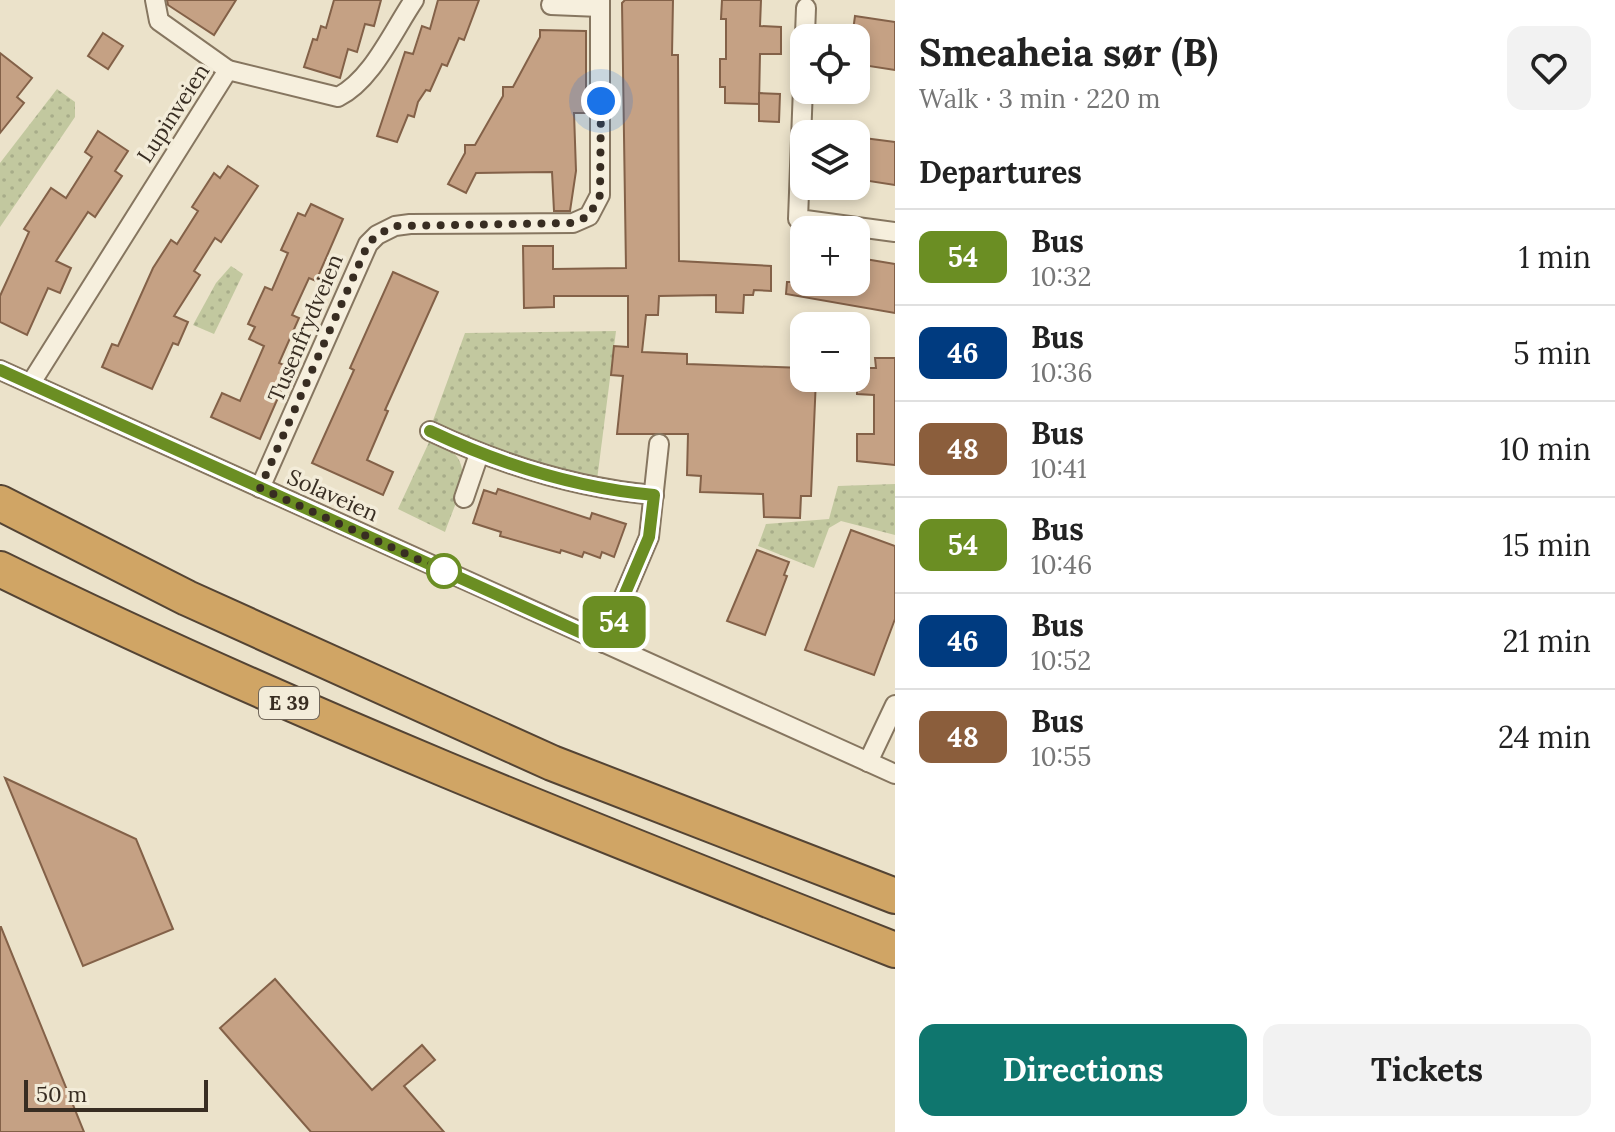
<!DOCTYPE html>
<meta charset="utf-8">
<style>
body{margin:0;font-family:Lora,serif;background:#f2f2f2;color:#222;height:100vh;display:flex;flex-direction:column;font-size:30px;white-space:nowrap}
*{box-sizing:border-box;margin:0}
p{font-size:26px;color:#767676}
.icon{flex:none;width:44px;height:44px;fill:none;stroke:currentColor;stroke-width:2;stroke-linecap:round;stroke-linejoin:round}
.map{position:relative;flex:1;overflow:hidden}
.side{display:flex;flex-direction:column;background:#fff;width:720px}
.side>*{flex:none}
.badge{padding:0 16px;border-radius:12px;font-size:28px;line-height:52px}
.fabs{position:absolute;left:790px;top:24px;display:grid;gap:16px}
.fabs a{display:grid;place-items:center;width:80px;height:80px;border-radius:16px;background:#fff;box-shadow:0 4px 12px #0003;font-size:40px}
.scale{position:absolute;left:24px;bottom:20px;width:184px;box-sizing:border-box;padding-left:8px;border:4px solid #382d22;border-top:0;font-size:22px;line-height:28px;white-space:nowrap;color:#382d22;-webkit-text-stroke:6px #f3ecd9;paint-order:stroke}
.you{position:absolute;width:40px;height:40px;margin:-20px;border:6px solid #fff;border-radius:50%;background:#1a73e8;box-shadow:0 0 0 12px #1a73e833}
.map>.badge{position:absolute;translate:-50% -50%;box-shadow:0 0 0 4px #fff}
h2{padding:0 24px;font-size:30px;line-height:72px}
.round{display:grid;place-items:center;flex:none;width:84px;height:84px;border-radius:16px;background:#f2f2f2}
.head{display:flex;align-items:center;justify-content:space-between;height:136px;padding:0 24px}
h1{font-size:38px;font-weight:700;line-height:60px}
.button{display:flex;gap:16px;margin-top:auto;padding:16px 24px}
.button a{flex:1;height:92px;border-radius:16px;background:#0f766e;color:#fff;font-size:32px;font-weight:700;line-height:92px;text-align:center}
.button a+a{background:#f2f2f2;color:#222}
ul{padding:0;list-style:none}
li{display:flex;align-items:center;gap:24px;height:96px;padding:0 24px;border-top:2px solid #e0e0e0}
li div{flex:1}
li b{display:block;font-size:30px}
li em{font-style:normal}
li .badge{min-width:88px;font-weight:700;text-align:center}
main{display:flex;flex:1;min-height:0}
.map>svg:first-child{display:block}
.park{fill:url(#park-dots)}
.building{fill:#c5a184;stroke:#836148;stroke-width:2}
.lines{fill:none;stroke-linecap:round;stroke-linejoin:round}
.street-casing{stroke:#867660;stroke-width:22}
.highway-casing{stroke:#544434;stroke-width:38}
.street{stroke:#f6efdd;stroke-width:18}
.highway{stroke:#d0a565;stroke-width:34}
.line-casing{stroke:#fff;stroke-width:18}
.line{stroke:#6b8e23;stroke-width:12}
.walk{stroke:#382d22;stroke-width:8;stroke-dasharray:0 14.4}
.stop-dot{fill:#fff;stroke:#6b8e23;stroke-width:4}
.labels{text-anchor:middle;stroke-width:7;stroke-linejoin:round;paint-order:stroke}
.shield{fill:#f3ecd9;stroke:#706659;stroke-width:2}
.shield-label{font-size:20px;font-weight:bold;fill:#382d22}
.street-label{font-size:22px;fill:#382d22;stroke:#f3ecd9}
</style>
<main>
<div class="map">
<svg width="895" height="1132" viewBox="0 0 895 1132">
<defs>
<pattern id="park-dots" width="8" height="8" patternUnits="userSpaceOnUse" patternTransform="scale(2)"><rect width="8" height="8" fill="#c2c89f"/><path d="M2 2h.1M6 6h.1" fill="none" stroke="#a7ac89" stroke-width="1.8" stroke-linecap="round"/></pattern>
</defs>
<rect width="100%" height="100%" fill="#ebe2ca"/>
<g class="park">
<path d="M57,89L75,102V117L0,227V163Z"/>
<path d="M231,266L243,274L214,334L193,325L216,283Z"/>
<path d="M616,331L597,480L481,454L431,426L465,333Z"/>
<path d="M431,438C482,460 459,491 445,532L398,509Z"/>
<path d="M895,484V535L841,521L829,528L814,568L758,546L766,524L829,519L838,486Z"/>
</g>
<g class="building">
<path d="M167,0H236L214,35L168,5Z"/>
<path d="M334,0H381L374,26L365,24L357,52L348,49L340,78L304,67L313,39L317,40L321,26L326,28Z"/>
<path d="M438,0H479L464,40L459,38L447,66L442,64L430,91L426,90L418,102L414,117L408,115L397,142L377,136L405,52L413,54L422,26L430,29Z"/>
<path d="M625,0H673L672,55H678L679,261L771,266V291L754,290L753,295H744L743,313L716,312V295L659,296L658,315H646L642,352L687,354V364L804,368V378H816L811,496H801L800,518L764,517L763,494L700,492L701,476L687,475L688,434H617L623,376L611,375L614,346L628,347V296H554V307L524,308L523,246H553V269L626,268L622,3Z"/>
<path d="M722,0H761L760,26L781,27V54H760L759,104L725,103V87H720V59H726V19H721Z"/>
<path d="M855,16L895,22V70L856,64V38H852Z"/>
<path d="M540,30L586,31V113H574L576,171L570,211H554L552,172L476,173L466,193L448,184L465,153V145H475L503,96V87H513L540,37Z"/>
<path d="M103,33L123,46L108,69L88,56Z"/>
<path d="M0,53L32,78L17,97L24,103L0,133Z"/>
<path d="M759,93L780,94L779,122L759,121Z"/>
<path d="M98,131L128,151L115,171L122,176L95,217L88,212L56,261L71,268L60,293L48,288L27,335L0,322V296L29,232L24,229L51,188L66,198L92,157L85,152Z"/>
<path d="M856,137L895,142V185L856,179Z"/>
<path d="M228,166L258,186L221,242L215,238L194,271L200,275L174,316L188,322L178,345L173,343L152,389L102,367L112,344L118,346L153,268L171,240L177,244L198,211L192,207L214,173L220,178Z"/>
<path d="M311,204L343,219L316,281L309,278L292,315L299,318L279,363L291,368L260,439L211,417L222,393L240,401L264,346L249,339L255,327L248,324L265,287L272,290L288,253L281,250L298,213L305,216Z"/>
<path d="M865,259L895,264V313L786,294L787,282H856V262L864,263Z"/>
<path d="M393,272L438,292L385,410L388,411L367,460L393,472L383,495L312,463L354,370L350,368Z"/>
<path d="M875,358H895V465L857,461V434H874V395L857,394V368H876Z"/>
<path d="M498,489L590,519L592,513L626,524L614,557L602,552L600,558L584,552L582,557L561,550L560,553L500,536L501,532L473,523L484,490L496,494Z"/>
<path d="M851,530L895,546V619L874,675L805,650Z"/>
<path d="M757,550L789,562L784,575L787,576L765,635L727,621Z"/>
<path d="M5,778L136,839L173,929L83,966Z"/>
<path d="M0,927H1L84,1132H0Z"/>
<path d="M275,979L372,1090L422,1045L435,1060L404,1086L444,1132H311L220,1028Z"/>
</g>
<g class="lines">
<defs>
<g id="street">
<path d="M155,0L159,21L228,70"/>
<path d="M551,5L600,7"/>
<path d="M806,8L798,219L895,232"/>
<path d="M0,370L895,774"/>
<path d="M31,383L228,70L338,97C372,80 393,31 414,0"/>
<path d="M430,431C502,465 575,488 654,495"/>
<path d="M260,488L368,244L377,235L395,226L410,224L573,223L589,216L600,195V0"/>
<path d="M464,498L479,454"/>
<path d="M604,643L649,537L659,444"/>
<path d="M868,762L895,705"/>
</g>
<g id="highway">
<path d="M0,503L187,598L552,763L895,896"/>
<path d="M0,569C291,712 593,831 895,950"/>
</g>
</defs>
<use href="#street" class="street-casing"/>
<use href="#highway" class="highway-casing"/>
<use href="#street" class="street"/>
<use href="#highway" class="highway"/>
</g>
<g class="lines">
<defs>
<path id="line" d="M0,370L604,643L649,537L654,495C575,488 502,465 430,431"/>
</defs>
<use href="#line" class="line-casing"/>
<use href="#line" class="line"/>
<path class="walk" d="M444,571L260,488L368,244L377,235L395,226L573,223L589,216L600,195L601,101"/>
</g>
<circle class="stop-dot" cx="444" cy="571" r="16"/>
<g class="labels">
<rect class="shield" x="259" y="687" width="60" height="32" rx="6"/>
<g class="shield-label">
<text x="289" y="710">E 39</text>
</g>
<g class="street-label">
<text transform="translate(173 113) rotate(-57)" y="8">Lupinveien</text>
<text transform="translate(305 328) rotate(-67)" y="8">Tusenfrydveien</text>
<text transform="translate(333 495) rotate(24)" y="8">Solaveien</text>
</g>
</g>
</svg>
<div class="fabs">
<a><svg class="icon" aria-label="locate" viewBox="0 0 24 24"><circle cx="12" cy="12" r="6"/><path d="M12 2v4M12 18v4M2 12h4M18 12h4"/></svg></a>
<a><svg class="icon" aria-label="layers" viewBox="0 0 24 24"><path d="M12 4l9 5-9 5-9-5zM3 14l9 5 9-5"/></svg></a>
<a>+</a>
<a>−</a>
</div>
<div class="scale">50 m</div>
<div class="you" style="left:601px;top:101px"></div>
<b class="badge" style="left:614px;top:622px;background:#6b8e23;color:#fff">54</b>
</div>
<section class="side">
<div class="head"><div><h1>Smeaheia sør (B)</h1><p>Walk · 3 min · 220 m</p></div><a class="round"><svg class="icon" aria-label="heart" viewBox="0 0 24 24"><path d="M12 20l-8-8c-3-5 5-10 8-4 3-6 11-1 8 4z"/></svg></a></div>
<h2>Departures</h2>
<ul>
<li><span class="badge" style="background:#6b8e23;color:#fff">54</span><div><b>Bus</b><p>10:32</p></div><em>1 min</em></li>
<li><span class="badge" style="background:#003b80;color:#fff">46</span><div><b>Bus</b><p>10:36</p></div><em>5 min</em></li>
<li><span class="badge" style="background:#8b5e3c;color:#fff">48</span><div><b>Bus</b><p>10:41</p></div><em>10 min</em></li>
<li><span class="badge" style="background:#6b8e23;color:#fff">54</span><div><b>Bus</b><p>10:46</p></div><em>15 min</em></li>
<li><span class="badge" style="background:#003b80;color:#fff">46</span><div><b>Bus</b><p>10:52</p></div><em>21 min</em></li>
<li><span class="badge" style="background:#8b5e3c;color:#fff">48</span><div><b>Bus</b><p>10:55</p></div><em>24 min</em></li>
</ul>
<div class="button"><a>Directions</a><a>Tickets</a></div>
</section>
</main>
